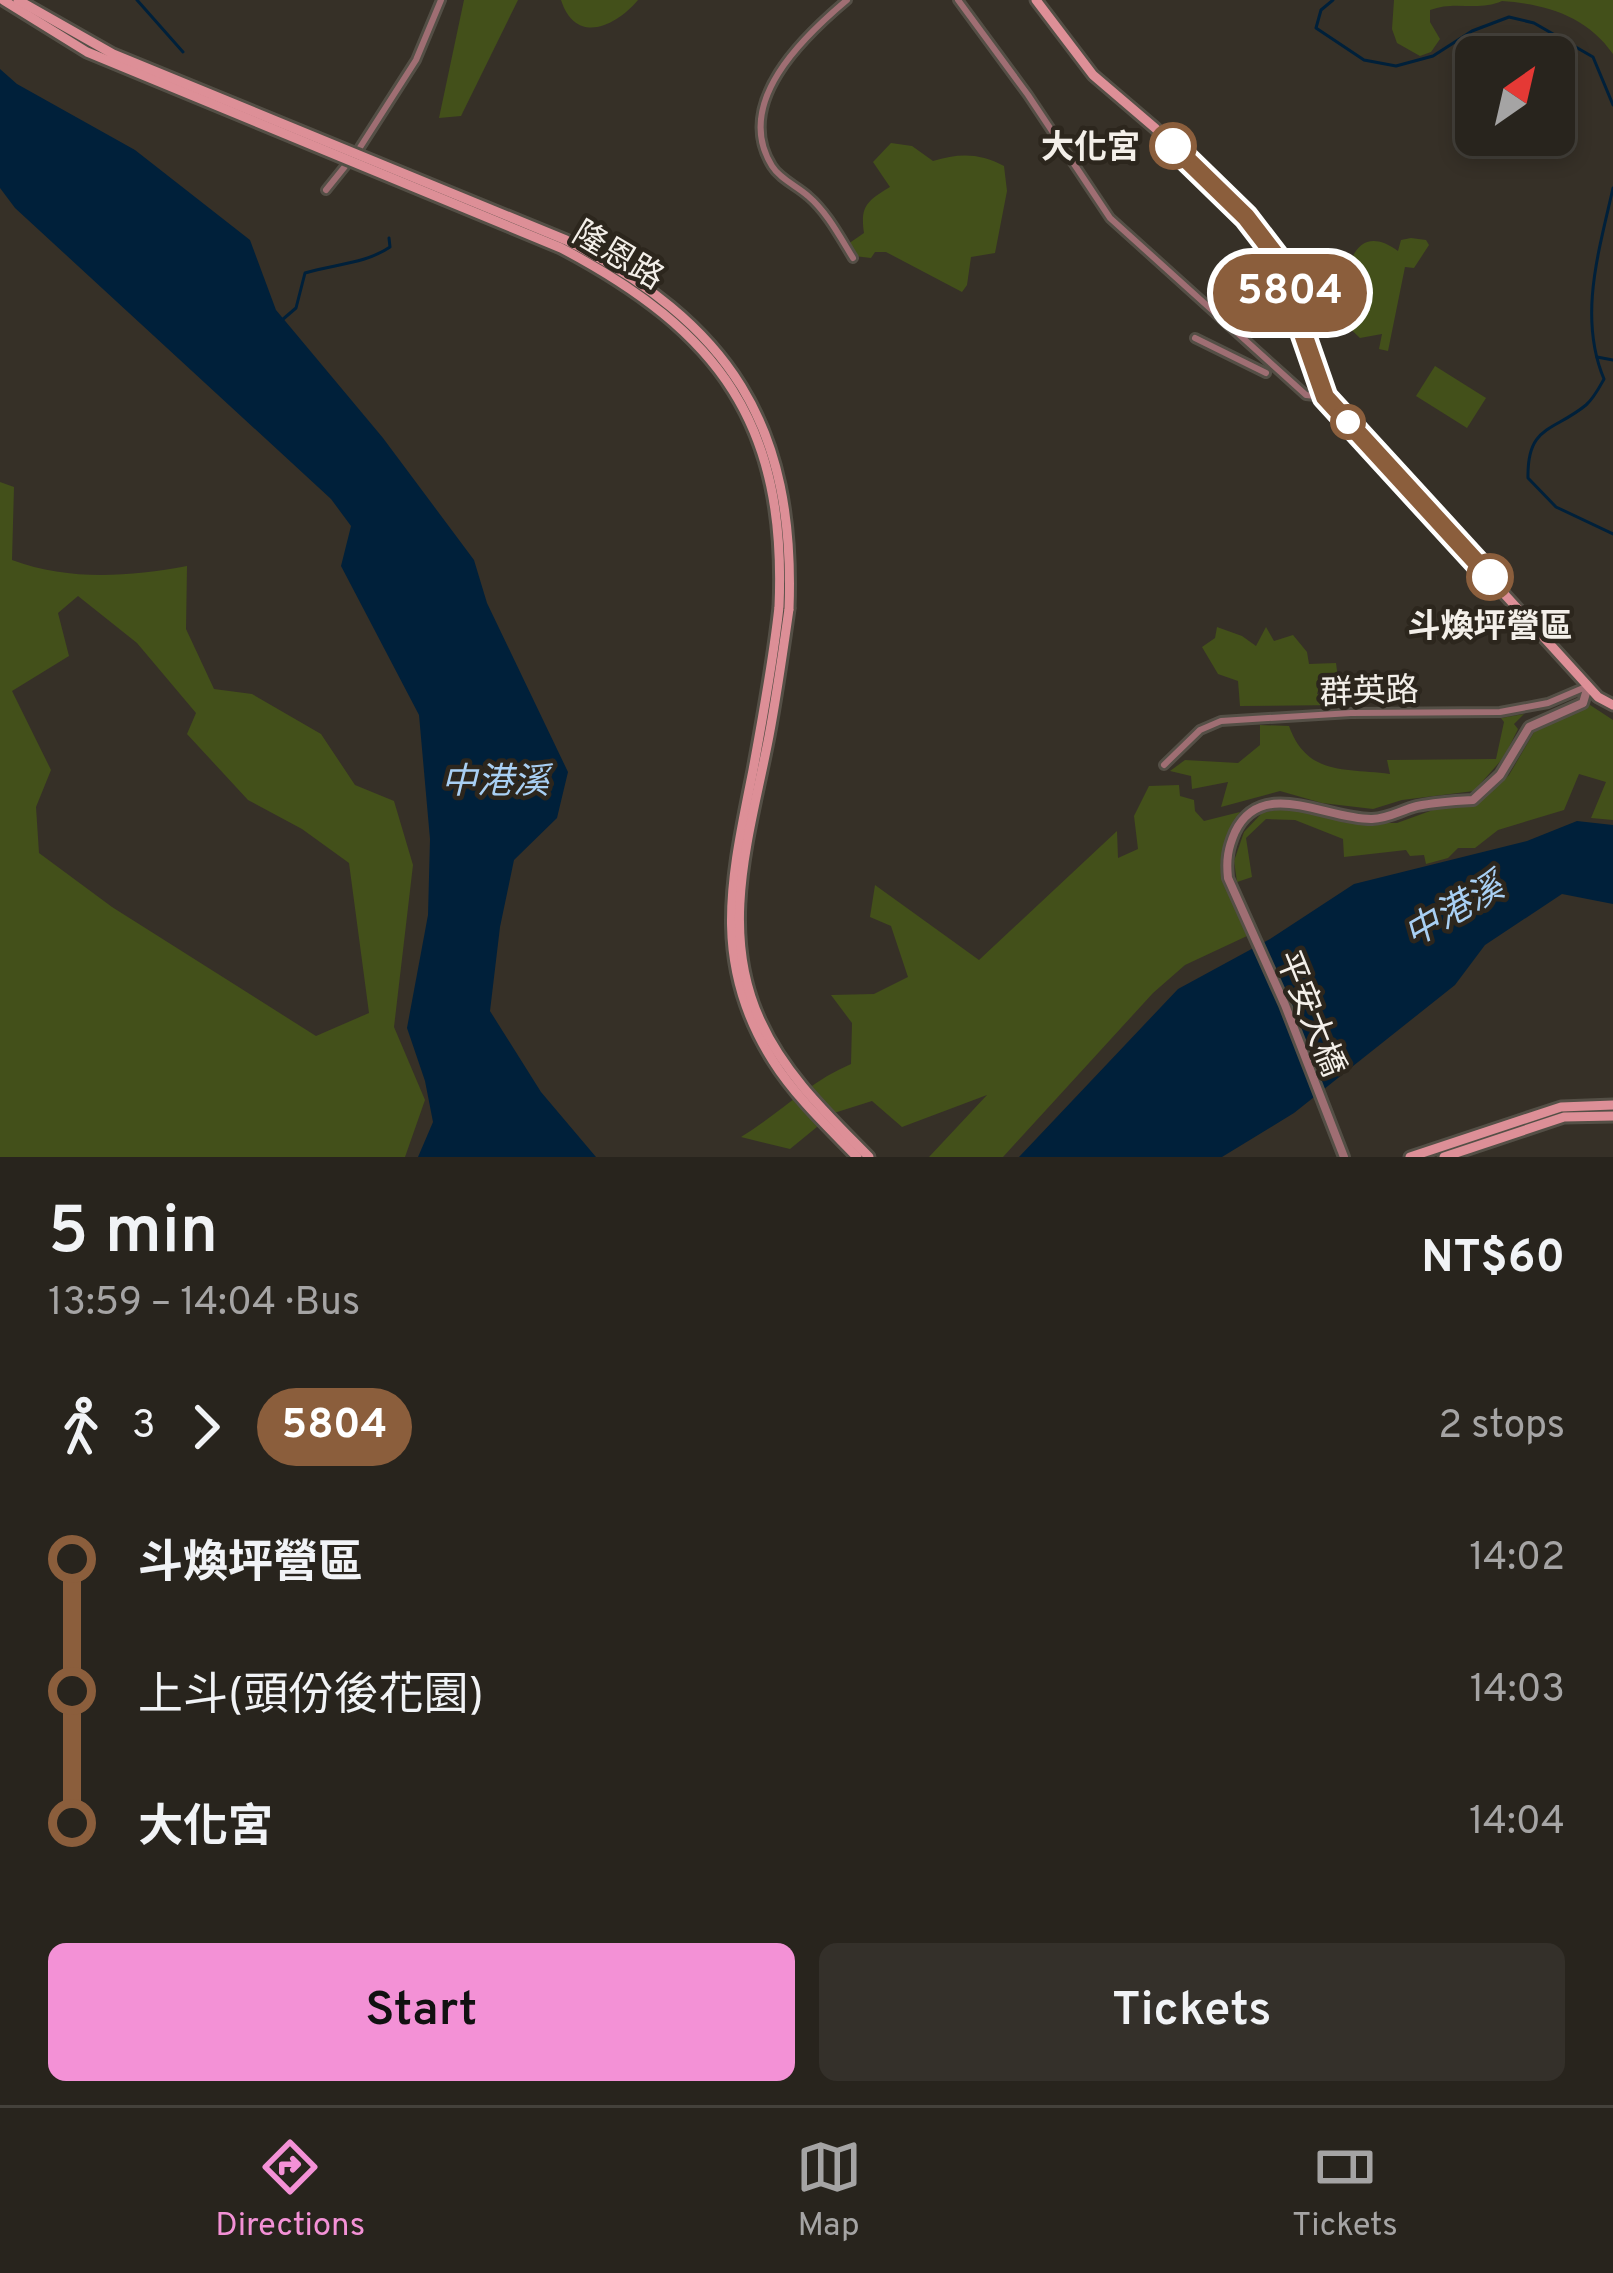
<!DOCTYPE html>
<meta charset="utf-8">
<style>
body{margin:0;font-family:Overpass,"Noto Sans TC",sans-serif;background:#34302a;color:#f1f3f6;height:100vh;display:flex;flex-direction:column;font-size:45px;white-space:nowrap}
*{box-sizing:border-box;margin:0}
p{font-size:39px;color:#a5a4a4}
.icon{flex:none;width:66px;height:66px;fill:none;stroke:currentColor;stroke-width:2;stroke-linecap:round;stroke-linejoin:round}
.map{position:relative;height:1157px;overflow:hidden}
.drawer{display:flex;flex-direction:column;background:#28241d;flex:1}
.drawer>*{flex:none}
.badge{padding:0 24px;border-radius:39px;font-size:42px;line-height:78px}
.needle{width:78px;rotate:34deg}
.tools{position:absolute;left:1455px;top:36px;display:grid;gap:24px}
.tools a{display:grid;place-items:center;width:120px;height:120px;border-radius:18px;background:#28241d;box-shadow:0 6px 18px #0003,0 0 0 3px #44413b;font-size:60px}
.map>.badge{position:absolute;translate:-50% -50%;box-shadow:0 0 0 6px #fff}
.legs{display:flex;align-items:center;gap:18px;height:132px;padding:0 48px;font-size:39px}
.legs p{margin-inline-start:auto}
.headline{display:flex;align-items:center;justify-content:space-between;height:204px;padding:0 48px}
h1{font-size:66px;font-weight:600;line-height:90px}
.button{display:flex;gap:24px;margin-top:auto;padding:24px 48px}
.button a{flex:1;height:138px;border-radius:18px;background:#f391d6;color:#111;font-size:48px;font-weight:600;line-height:138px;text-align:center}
.button a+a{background:#34302a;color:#f1f3f6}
ul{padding:0 48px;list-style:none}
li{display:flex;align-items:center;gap:42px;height:132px;font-size:45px}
li i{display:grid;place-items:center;width:18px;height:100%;margin:0 15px;background:currentColor}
li i::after{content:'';width:30px;height:30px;margin:-15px;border:9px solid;border-radius:50%;background:#28241d}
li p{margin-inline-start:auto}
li:first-child i{background:linear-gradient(#0000 50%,currentColor 0)}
li:last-child i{background:linear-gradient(currentColor 50%,#0000 0)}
.tab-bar{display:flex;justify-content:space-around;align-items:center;height:168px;border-top:3px solid #44413b;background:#28241d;font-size:33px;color:#a5a4a4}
.tab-bar a{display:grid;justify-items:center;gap:6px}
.tab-bar .on{color:#f391d6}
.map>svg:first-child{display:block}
.green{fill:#43501a;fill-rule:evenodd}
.water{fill:#00203a}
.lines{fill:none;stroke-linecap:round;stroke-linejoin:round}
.stream{stroke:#00203a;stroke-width:3}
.minor-casing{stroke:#544f46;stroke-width:12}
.tertiary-casing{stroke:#544f46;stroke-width:14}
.secondary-casing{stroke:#544f46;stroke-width:15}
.minor{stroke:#9f6e73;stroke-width:6}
.tertiary{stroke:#9f6e73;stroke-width:8}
.secondary{stroke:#dd8f97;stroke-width:9}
.secondary-bridge-casing{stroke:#544f46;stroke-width:15;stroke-linecap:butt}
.secondary-bridge{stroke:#dd8f97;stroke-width:9}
.line-1-casing{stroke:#fff;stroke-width:27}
.line-1{stroke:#8b5e3c;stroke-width:18}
.stop-1-dot{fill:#fff;stroke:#8b5e3c;stroke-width:6}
.labels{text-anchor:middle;stroke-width:9;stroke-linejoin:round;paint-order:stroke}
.stop-label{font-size:33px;font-weight:bold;fill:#f3efe9;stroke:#2c261d;text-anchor:end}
.street-label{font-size:33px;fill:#f3efe9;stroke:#2c261d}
.water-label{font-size:36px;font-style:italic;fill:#a8cff3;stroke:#2c261d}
</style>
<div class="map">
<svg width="1613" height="1157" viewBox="0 0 1613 1157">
<rect width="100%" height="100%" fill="#363027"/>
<g class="green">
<path d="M464,0H518L461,116L439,118Z"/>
<path d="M561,0H638C616,26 576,46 561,0Z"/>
<path d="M1394,0H1613V54C1587,16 1546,4 1502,1C1477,12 1456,0 1430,10V22L1440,39L1431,52L1420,56L1397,43L1392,29Z"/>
<path d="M891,143L912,146L933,161C959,153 980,153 1004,166L1007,191L995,253L971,257L967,285L962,292L886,252H875L871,258L854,256L848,244L864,233C860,206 867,201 890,187L873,162Z"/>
<path d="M1411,238L1426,240L1429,245L1414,268L1405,267L1388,351L1379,349L1382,334L1360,338L1340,319C1343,286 1348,215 1398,251L1401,240Z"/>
<path d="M1435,366L1486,398L1467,428L1416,396Z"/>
<path d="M0,482L14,487L12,560C69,581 127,577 187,566L186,629L214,689L252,694L321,734L355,785L394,801L413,865L394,1027L425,1100L405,1157H0ZM78,596L137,643L196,713L187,734L248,800L302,829L349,863L369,1013L316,1036L112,907L39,853L36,807L51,770L12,691L69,656L58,613Z"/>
<path d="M1217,627L1242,636L1256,646L1266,627L1274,641L1293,635L1307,652L1309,664L1336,663L1338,679L1321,680L1317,694L1341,701V705L1240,706L1238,681L1218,674L1202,647L1215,638Z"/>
<path d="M1590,705L1613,720V820L1591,818L1606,782L1579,774L1564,810L1498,830L1475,848H1458L1448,858L1426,864L1424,855L1410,856L1406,850L1344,857L1343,839L1295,820L1266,819L1246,838L1252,877L1237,882L1234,861L1244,832L1262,813L1288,807L1347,823H1397L1441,807L1476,805L1509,775L1534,732Z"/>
<path d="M1524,714L1514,724L1518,729L1504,757L1474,791L1402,800L1373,809L1322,803L1280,791L1221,807L1228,782L1192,789L1191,776L1170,771L1185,760L1238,763L1260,745V725L1289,726C1307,776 1345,768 1390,774L1387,760L1496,759L1504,722L1501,718Z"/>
<path d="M1179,785L1180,796L1194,800L1195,811L1204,821L1240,812C1210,864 1225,885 1247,936L1185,965L1153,993L1003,1157H929L987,1095L902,1127L872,1101L834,1113L790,1149L741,1137C779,1114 810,1081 851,1064L852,1023L831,995L874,994L908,977L891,926L870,917L875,885L979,960L1117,831L1118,858L1138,849L1134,816L1149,786Z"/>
</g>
<g class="water">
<path d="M0,69L17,84L135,150L250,240L276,310L383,438L474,560L487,603L568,772L557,818L514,860L500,927L490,1011L541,1092L596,1157H418L433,1122L425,1081L407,1028L428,915L430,839L419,715L341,566L351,526L331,499L15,208L0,188Z"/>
<path d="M1577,821L1613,825V904L1562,894L1485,945L1455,985L1294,1113L1222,1157H1019L1178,989L1270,939L1354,884L1527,841Z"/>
</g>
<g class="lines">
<g class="stream">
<path d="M137,0L183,52"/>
<path d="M1333,0L1321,10L1316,28L1364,60L1396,66L1433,56L1472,31L1509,17L1534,23L1593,57L1613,105"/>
<path d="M1613,188C1599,251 1578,317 1604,379C1599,388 1594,398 1586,405C1553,432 1527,425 1528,478L1556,507L1613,534"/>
<path d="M282,320L296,308L305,273C334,264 365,264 390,247L389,238"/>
<path d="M1597,357L1613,360"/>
</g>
<defs>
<g id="minor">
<path d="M847,0C803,37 733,103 772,166C780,179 797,186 808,196C827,212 840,237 853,258"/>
<path d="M958,0L1028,95L1110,218L1306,395L1325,397"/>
<path d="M326,190L359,149L416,60L441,0"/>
<path d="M1195,338L1266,373"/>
<path d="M1164,765L1200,730L1221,721L1351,713L1500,712L1548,703L1588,686"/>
</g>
<path id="tertiary" d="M1344,1157L1285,1005L1228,878C1226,860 1228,848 1235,832C1262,776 1327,820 1372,819C1390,818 1401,810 1417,806C1436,802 1454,801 1473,800L1500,775L1529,727L1583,703L1588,686"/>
<g id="secondary">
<path d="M1036,0L1093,75L1155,128L1262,237L1281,265L1325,397L1598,697L1613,705"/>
<path d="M779,607C773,662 763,716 753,770C732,876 710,962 773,1061C795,1096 828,1127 857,1157"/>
<path d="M789,609C783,651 777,694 769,736C751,831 717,929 761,1022C785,1075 829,1116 869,1157"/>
<path d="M1410,1157L1561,1107L1613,1105"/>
<path d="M1444,1157L1564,1117L1613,1116"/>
</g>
</defs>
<use href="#minor" class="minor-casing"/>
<use href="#tertiary" class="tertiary-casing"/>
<use href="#secondary" class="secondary-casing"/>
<use href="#minor" class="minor"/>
<use href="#tertiary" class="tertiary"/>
<use href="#secondary" class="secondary"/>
<defs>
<g id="secondary-bridge">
<path d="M3,0L87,52L561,248C720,332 787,424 779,607"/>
<path d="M18,0L113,54L566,240C729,323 796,424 789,609"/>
</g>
</defs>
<use href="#secondary-bridge" class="secondary-bridge-casing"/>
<use href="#secondary-bridge" class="secondary-bridge"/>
</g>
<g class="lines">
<defs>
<path id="line-1" d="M1173,146L1246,217L1276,256L1325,397L1490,577"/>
</defs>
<use href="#line-1" class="line-1-casing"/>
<use href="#line-1" class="line-1"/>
</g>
<g class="stop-1-dot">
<circle cx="1173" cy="146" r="21"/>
<circle cx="1348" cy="422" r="15"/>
<circle cx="1490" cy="577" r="21"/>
</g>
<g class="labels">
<g class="stop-label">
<text x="1140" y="158">大化宮</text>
<text x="1490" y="637" text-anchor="middle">斗煥坪營區</text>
</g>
<g class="street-label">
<text transform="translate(619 254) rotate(31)" y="12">隆恩路</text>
<text transform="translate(1369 690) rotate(-2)" y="12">群英路</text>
<text transform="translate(1312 1013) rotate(68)" y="12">平安大橋</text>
</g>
<g class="water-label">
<text x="495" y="793">中港溪</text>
<text transform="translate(1453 909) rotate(-30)" y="13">中港溪</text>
</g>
</g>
</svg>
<div class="tools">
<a><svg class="needle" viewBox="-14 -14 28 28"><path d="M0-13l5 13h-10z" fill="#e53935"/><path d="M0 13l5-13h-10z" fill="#a5a4a4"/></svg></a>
</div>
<b class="badge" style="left:1290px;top:293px;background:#8b5e3c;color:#fff">5804</b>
</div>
<section class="drawer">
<div class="headline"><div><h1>5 min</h1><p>13:59 – 14:04 · Bus</p></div><b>NT$60</b></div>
<div class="legs"><svg class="icon" aria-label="walk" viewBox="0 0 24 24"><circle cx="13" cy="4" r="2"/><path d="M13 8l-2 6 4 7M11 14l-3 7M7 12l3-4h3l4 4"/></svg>3<svg class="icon" aria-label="forward" viewBox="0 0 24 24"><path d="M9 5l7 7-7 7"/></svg><b class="badge" style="background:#8b5e3c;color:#fff">5804</b><p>2 stops</p></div>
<ul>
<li><i style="color:#8b5e3c"></i><b>斗煥坪營區</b><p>14:02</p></li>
<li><i style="color:#8b5e3c"></i><span>上斗(頭份後花園)</span><p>14:03</p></li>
<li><i style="color:#8b5e3c"></i><b>大化宮</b><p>14:04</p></li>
</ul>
<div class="button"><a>Start</a><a>Tickets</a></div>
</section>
<nav class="tab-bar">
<a class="on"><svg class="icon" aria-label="directions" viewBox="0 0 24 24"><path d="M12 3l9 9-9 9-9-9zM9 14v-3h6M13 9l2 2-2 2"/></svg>Directions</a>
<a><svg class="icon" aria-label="map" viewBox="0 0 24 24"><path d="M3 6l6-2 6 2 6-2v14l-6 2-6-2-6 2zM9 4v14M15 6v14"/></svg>Map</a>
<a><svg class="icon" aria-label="tickets" viewBox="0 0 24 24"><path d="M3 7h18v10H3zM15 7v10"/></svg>Tickets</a>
</nav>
